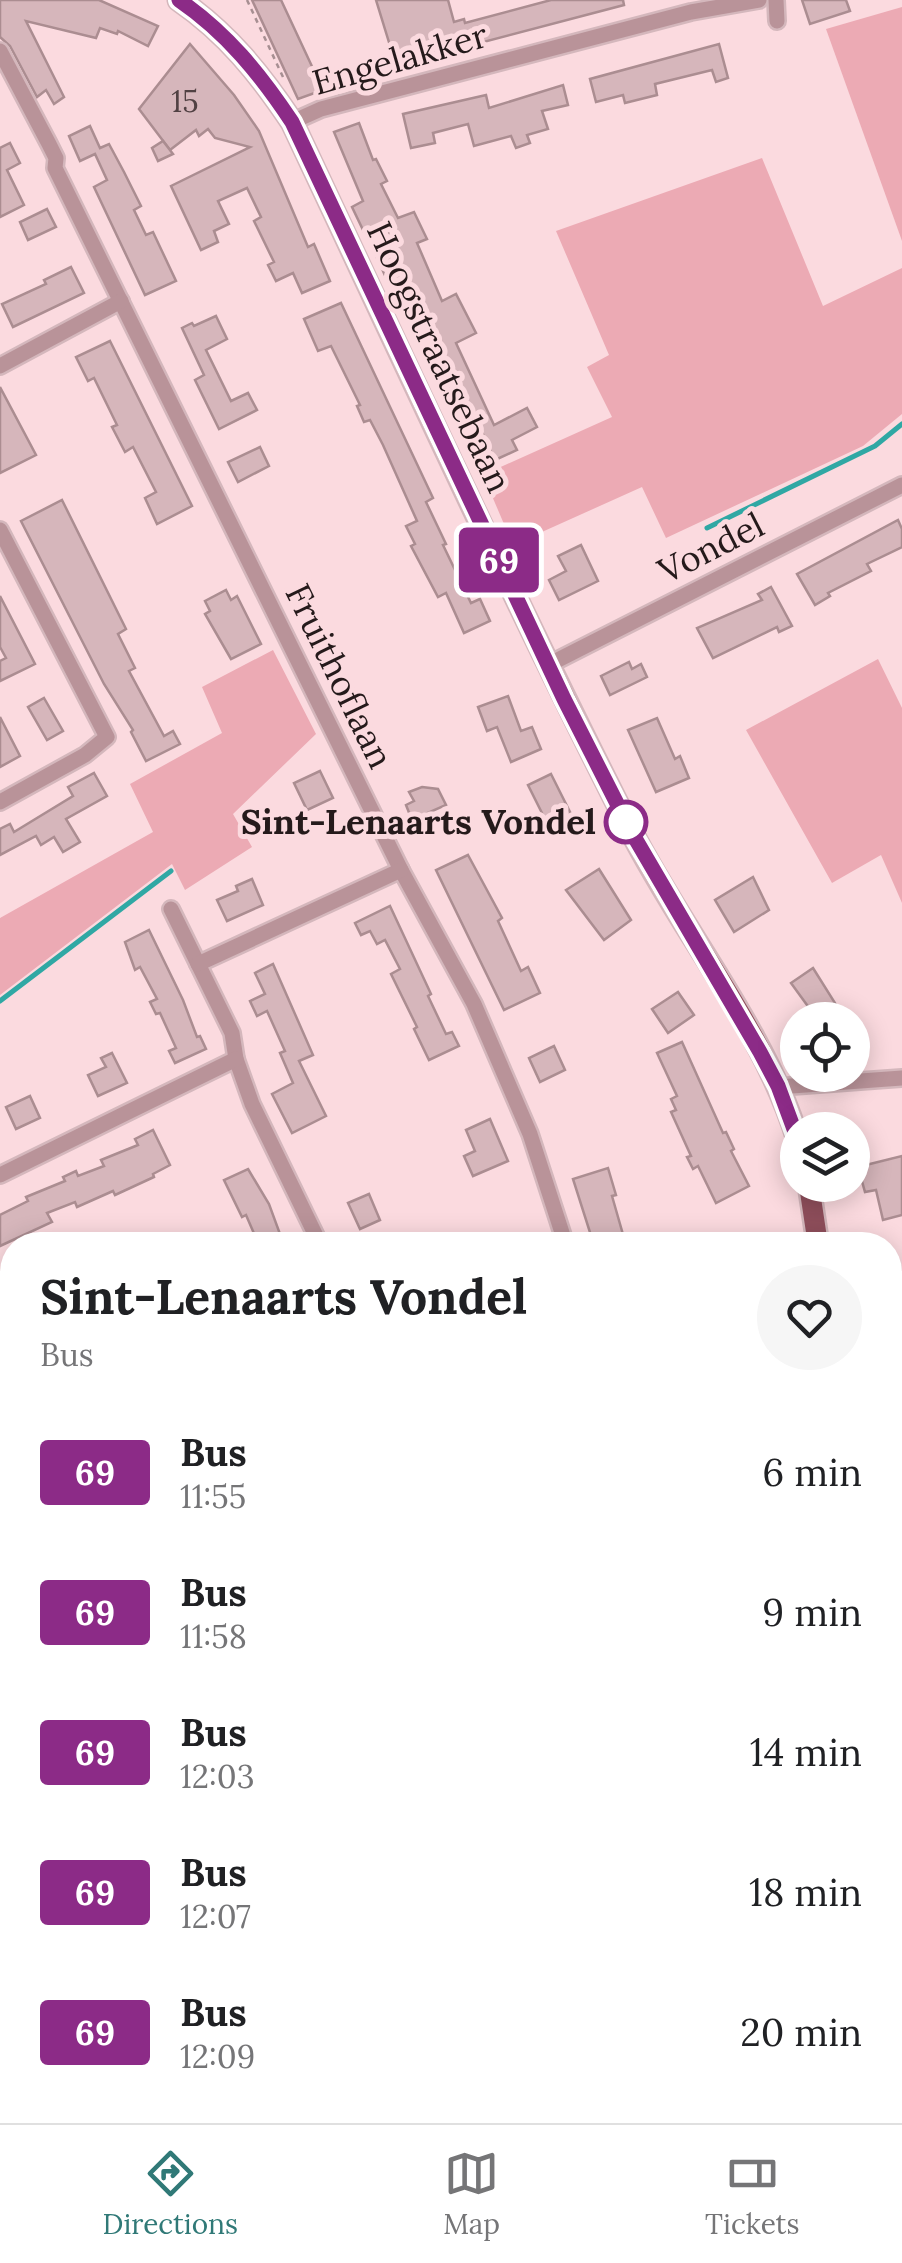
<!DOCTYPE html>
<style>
body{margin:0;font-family:Lora,serif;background:#f6f6f6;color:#202124;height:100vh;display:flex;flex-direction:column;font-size:38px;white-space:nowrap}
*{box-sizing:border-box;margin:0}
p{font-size:32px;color:#757577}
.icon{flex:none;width:55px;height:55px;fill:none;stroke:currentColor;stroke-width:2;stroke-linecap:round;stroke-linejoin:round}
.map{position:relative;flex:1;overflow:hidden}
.side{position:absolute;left:0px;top:1232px;width:902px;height:892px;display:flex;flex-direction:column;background:#fff;border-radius:40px 40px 0 0;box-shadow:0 5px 25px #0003}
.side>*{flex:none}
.badge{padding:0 20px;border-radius:8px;font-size:35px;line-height:65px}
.buttons{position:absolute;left:780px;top:1002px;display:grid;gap:20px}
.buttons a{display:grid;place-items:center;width:90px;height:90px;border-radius:50%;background:#fff;box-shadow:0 5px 25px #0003;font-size:50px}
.map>.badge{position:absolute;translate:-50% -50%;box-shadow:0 0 0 5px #fff}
.round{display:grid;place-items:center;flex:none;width:105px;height:105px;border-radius:52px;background:#f6f6f6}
.headline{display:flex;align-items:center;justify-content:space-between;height:170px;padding:0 40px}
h1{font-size:48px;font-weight:700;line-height:75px}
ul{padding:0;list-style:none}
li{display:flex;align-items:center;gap:30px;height:140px;padding:0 40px}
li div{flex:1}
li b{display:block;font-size:38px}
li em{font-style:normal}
li .badge{min-width:110px;font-weight:700;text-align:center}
.dock{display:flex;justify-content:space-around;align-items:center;height:140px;border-top:2px solid #e0e0e0;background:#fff;font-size:28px;color:#757577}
.dock a{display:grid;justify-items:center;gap:5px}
.dock .current{color:#307977}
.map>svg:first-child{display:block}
.green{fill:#ecaab4}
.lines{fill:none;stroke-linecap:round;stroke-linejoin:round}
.stream{stroke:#30a8a4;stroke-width:5}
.building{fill:#d6b6bb;stroke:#ab8d91;stroke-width:2.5}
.minor-casing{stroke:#d4b7bc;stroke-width:20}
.major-casing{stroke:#d4b7bc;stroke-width:25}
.path{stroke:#a78f92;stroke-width:2.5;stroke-dasharray:5 5;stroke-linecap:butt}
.minor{stroke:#b99399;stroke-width:15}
.major{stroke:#904f5c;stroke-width:20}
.line-casing{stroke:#fff;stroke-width:22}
.line{stroke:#8c2b87;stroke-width:15}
.stop-dot{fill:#fff;stroke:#8c2b87;stroke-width:5}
.labels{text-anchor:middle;stroke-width:10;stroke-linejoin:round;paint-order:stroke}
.number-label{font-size:30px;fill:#514143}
.street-label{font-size:35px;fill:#251a1b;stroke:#fbdadf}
.stop-label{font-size:35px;font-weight:bold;fill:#251a1b;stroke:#fbdadf;text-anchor:end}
</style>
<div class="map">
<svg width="902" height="2123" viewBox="0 0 902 2123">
<rect width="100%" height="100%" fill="#fbdadf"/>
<g class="green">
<path d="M902,7V241L826,29Z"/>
<path d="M762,158L823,306L902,268V414L863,446L666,538L642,487L513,545L483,475L612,417L587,367L609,355L556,231Z"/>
<path d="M273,650L316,734L233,814L252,847L185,890L172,864L0,995V918L153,832L130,784L222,733L202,687Z"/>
<path d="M878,659L902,708V903L881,855L832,883L746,730Z"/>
<path d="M890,1908L902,1912V2110L890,2108Z"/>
</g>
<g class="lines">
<g class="stream">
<path d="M707,528L875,446L902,424"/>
<path d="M0,1001L171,871"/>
</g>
</g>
<g class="building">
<path d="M0,0H99L158,26L148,46L118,31L117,34L100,28L96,38L26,21L64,97L54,104L46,90L37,97L10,46L0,37Z"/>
<path d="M252,0H281L323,90L298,99Z"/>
<path d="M376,0H448L454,22L464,19L465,23L551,0H623L624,5L396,65Z"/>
<path d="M802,0H846L850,11L810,24Z"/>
<path d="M190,44L234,95L259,131L308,247L314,244L330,281L302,293L293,273L276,281L268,265L274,262L254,221L261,217L247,188L218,201L229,224L214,231L218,242L201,250L171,186L250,147L215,138L208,129L199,136L196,130L170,150L139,109Z"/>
<path d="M719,44L728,78L716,82L712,70L655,84L657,95L625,103L623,95L596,102L590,79Z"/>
<path d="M563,85L568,105L542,111L548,129L527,135L530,143L516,148L511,136L474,146L468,124L433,133L435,143L411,148L403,114L486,95L489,108Z"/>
<path d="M359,123L373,160L376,159L387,181L381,184L398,218L414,212L427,239L417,243L442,301L456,294L476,333L456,343L494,425L527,408L537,427L512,440L517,450L495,460L481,430L471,435L450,390L436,357L444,353L427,318L420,321L396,279L388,282L377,258L397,249L384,222L364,232L352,207L363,201L334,132Z"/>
<path d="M90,126L100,148L109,144L124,172L141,206L134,210L146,235L153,232L176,281L145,295L94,187L107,180L95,154L80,161L69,136Z"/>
<path d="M163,141L173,154L158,161L152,148Z"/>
<path d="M10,143L20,163L7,170L24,205L0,217V148Z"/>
<path d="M47,209L56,227L28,240L20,222Z"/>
<path d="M71,267L84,293L13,327L2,304L46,284L44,280Z"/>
<path d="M341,303L433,498L426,502L446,544L443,545L471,603L480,599L490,621L464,633L446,593L438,597L411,546L415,544L406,526L417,521L383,445L370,420L364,422L357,406L360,405L331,346L318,351L304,319Z"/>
<path d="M216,316L227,339L206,350L231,401L248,393L257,410L219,429L195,380L204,375L182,328L192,323L194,326Z"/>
<path d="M110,341L192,506L157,524L145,498L156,492L133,447L125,452L112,427L117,425L94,378L88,381L76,357Z"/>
<path d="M0,387L36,455L0,473Z"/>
<path d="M260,447L269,466L238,482L228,462Z"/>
<path d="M62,500L126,629L118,634L135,668L129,671L164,736L173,731L180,744L146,761L131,732L133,730L104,684L21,521Z"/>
<path d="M898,520L902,529V547L867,564L871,571L828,593L830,596L815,605L797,574Z"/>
<path d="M581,545L598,581L559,600L549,580L566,571L558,556Z"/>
<path d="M771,587L792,626L779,632L777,627L713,658L697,628L762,600L758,594Z"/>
<path d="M226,590L231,600L237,596L261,644L231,659L205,614L210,611L205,601Z"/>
<path d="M0,596L35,664L0,681V661L6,658L0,647Z"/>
<path d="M629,662L632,669L641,664L647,677L610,695L601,676Z"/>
<path d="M508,696L521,731L532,727L541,749L511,762L497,727L487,731L478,707Z"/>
<path d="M44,698L63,731L47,740L28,707Z"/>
<path d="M0,717L20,756L0,767Z"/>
<path d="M657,718L675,759L680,756L689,778L656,792L628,730Z"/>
<path d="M320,771L333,798L307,810L294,783Z"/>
<path d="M94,773L107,796L66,819L80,842L63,852L54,837L41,845L36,836L0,855V829L10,824L14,832L73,796L68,787Z"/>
<path d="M551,774L572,816L549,827L528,785Z"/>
<path d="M422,787L438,789L446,805L412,820L406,805L414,801L409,792Z"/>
<path d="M468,855L502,918L498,921L521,971L528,967L540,993L504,1010L436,870Z"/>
<path d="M599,869L631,920L604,940L566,890Z"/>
<path d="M753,877L769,910L734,932L715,900Z"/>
<path d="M252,879L263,905L227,921L217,900L238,891L236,886Z"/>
<path d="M390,906L431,994L428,996L446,1034L452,1032L459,1046L429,1060L414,1029L417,1027L391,974L400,969L385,940L377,944L370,931L361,935L355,923Z"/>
<path d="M149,930L183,1000L197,1037L200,1036L206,1049L175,1063L169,1051L176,1048L160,1013L156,1014L150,1002L157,999L140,967L135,970L125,942Z"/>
<path d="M273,964L313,1055L299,1061L326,1116L292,1133L272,1094L293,1083L280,1053L285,1051L267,1011L257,1016L250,1001L265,994L255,973Z"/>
<path d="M813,968L835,1003L815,1016L791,983Z"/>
<path d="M678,992L694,1015L668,1033L652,1009Z"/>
<path d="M682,1042L723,1133L726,1132L734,1149L731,1151L749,1186L716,1203L698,1166L693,1169L687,1157L691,1156L671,1112L676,1110L671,1099L677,1096L657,1053Z"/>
<path d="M554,1046L565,1070L540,1082L529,1058Z"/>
<path d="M112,1053L127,1083L98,1096L88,1075L106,1067L101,1058Z"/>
<path d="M30,1096L40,1118L16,1129L6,1107Z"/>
<path d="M490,1119L508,1161L473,1176L464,1156L475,1151L466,1130Z"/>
<path d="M153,1130L170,1165L153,1174L154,1177L115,1195L113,1191L77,1207L75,1202L47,1213L52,1222L0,1246V1215L28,1201L26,1197L65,1181L63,1177L76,1171L78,1176L104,1166L101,1160L138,1145L135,1139Z"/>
<path d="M902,1156V1215L883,1220L876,1190L865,1192L858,1167Z"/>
<path d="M608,1168L616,1195L612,1196L626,1245H594L573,1179Z"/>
<path d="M248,1169L269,1204L284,1245H259L246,1215L242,1217L224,1180Z"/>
<path d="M369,1194L380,1220L360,1229L348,1203Z"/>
<path d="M12,1822V1852L0,1858V1828Z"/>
<path d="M12,1938V1953L0,1960V1944Z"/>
</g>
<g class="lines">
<defs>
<g id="minor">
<path d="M776,0L777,21"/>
<path d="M0,51L49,144L56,158L55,168L401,870L474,1004L530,1134L566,1245"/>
<path d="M292,122L321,109L691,12L759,0"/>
<path d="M0,366L121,301"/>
<path d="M0,530L107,737L85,755L0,802"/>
<path d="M548,665L902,485"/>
<path d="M171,909L232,1033L236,1059L252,1104L317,1238"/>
<path d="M198,964L401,870"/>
<path d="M778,1087L902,1078"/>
<path d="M0,1175L236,1059"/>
<path d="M0,1791L12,1784"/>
<path d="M0,1982L12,1975"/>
<path d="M114,2112L119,2123"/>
</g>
<g id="major">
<path d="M179,0C227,33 260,74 292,122C403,358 511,594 629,827C682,932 763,1027 798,1140"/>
<path d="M809,1185L818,1245"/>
<path d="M676,2123L677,2112"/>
</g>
</defs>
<use href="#minor" class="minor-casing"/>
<use href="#major" class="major-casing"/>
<g class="path">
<path d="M247,0L283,77"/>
<path d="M0,1711L12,1734"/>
<path d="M511,2112L517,2123"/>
<path d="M0,2113L12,2105"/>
</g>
<use href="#minor" class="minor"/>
<use href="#major" class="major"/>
</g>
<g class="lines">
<defs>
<path id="line" d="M179,0C227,33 260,74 292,122L564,699L632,833L760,1052L778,1086L798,1140"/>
</defs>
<use href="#line" class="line-casing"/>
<use href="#line" class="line"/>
</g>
<circle class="stop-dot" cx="626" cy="822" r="20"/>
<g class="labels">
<g class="number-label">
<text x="185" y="112">15</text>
</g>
<g class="street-label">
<text transform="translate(400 59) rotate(-16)" y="12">Engelakker</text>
<text transform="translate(439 357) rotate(65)" y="12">Hoogstraatsebaan</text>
<text transform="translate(711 548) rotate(-27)" y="12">Vondel</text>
<text transform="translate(339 676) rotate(64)" y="12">Fruithoflaan</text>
</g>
<g class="stop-label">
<text x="596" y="834">Sint-Lenaarts Vondel</text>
</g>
</g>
</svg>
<div class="buttons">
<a><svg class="icon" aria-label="locate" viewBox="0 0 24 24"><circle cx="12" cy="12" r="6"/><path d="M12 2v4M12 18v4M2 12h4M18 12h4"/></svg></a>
<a><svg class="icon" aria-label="layers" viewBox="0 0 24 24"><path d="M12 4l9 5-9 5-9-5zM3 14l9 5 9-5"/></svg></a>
</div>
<b class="badge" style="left:499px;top:560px;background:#8c2b87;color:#fff">69</b>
<section class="side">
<div class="headline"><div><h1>Sint-Lenaarts Vondel</h1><p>Bus</p></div><a class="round"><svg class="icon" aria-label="heart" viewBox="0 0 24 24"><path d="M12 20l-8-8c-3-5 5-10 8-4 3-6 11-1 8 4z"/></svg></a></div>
<ul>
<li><span class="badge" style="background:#8c2b87;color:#fff">69</span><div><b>Bus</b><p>11:55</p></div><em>6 min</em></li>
<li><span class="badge" style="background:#8c2b87;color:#fff">69</span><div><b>Bus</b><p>11:58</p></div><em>9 min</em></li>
<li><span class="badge" style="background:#8c2b87;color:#fff">69</span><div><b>Bus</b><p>12:03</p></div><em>14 min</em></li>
<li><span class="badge" style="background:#8c2b87;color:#fff">69</span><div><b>Bus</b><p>12:07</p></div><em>18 min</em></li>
<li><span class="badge" style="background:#8c2b87;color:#fff">69</span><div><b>Bus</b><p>12:09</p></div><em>20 min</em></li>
</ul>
</section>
</div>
<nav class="dock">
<a class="current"><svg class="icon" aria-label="directions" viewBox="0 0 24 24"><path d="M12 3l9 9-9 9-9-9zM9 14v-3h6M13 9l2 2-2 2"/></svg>Directions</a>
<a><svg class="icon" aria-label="map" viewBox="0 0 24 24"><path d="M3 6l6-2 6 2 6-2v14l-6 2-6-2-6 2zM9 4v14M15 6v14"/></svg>Map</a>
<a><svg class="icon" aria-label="tickets" viewBox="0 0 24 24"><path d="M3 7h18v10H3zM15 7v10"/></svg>Tickets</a>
</nav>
